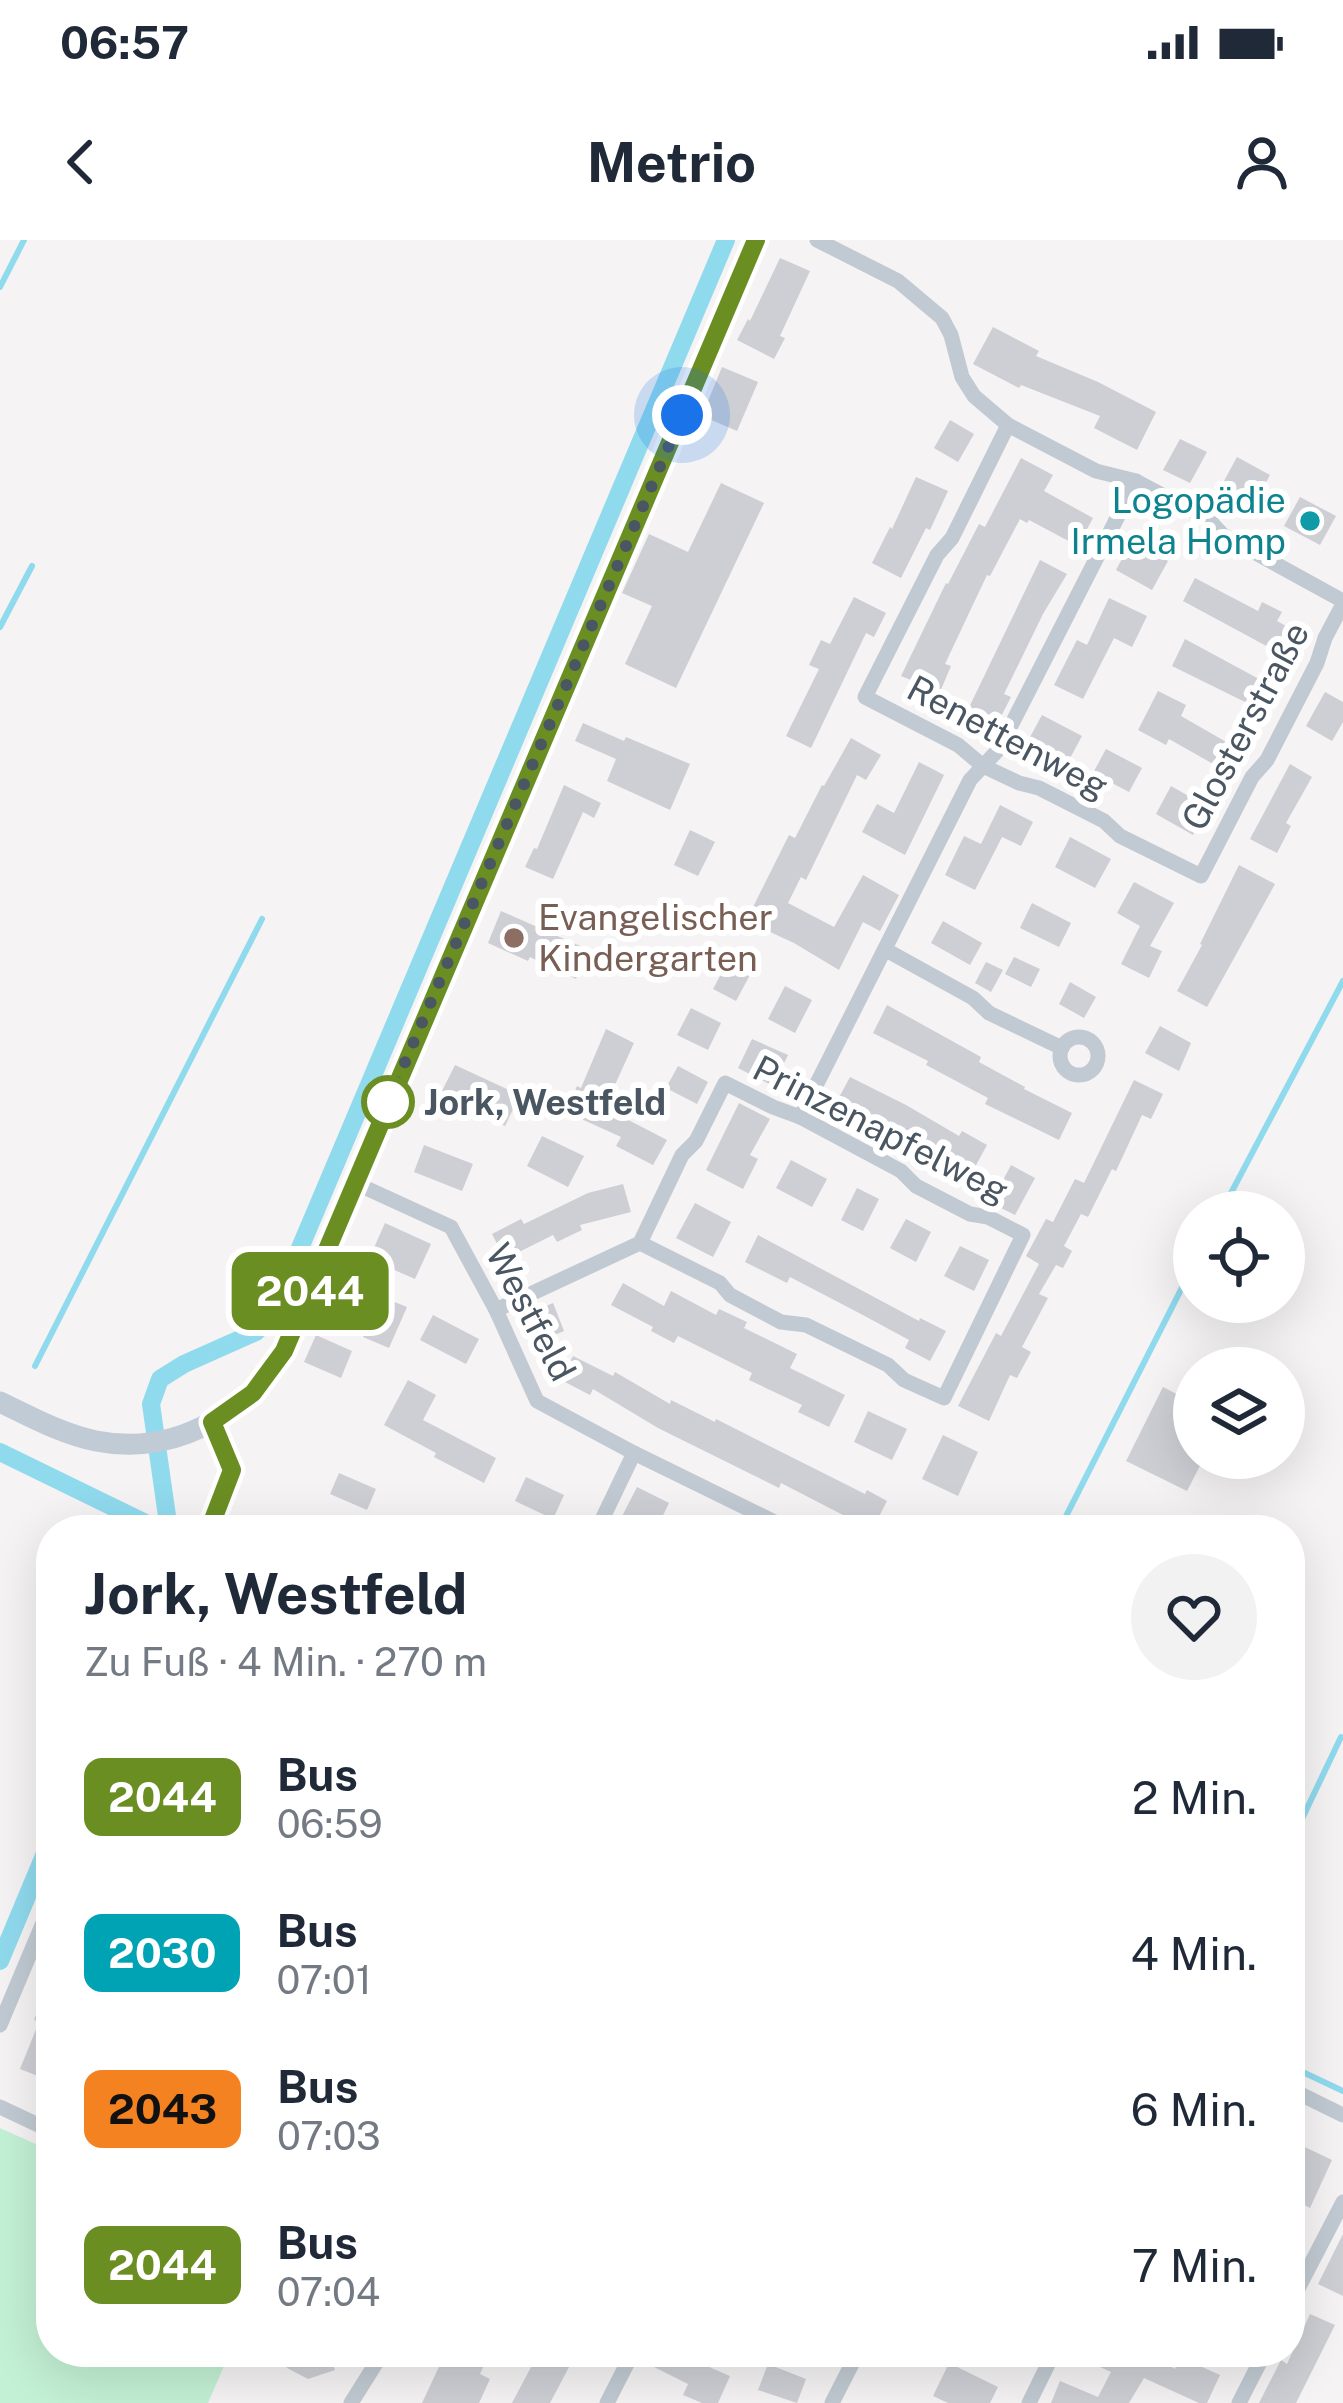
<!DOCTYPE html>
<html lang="de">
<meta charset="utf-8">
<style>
body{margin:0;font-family:"Public Sans",sans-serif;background:#f2f2f3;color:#1f2937;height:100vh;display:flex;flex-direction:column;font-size:45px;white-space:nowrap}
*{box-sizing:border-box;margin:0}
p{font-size:39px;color:#747a83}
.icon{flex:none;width:66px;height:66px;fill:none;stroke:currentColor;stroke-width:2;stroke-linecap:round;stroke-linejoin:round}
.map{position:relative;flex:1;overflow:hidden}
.panel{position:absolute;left:36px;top:1275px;width:1269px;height:852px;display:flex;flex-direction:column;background:#fff;border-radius:48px;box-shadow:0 12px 48px #0002}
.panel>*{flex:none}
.badge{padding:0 24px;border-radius:18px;font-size:42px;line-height:78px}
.buttons{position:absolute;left:1173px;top:951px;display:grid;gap:24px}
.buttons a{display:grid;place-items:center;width:132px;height:132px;border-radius:50%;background:#fff;box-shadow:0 12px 48px #0002;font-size:60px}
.you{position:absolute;width:60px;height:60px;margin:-30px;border:9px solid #fff;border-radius:50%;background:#1a73e8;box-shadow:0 0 0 18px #1a73e833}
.map>.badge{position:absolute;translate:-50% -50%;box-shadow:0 0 0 6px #fff}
.round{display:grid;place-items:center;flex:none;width:126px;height:126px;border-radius:63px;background:#f2f2f3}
.head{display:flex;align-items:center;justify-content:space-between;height:204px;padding:0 48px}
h1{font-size:57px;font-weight:700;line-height:90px}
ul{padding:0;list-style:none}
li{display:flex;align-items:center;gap:36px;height:156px;padding:0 48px}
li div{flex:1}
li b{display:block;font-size:45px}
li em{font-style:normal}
li .badge{min-width:132px;font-weight:700;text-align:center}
.status{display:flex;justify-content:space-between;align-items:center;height:84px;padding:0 60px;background:#fff;direction:ltr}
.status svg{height:33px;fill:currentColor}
header{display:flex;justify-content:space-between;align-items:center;height:156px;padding:0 48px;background:#fff;font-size:54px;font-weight:700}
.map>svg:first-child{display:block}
.green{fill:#c3f1d5}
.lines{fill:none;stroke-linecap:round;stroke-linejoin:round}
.stream{stroke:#90daee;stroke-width:6}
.canal{stroke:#90daee;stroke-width:18}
.building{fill:#cdcfd5}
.street{stroke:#c1cad2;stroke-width:15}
.secondary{stroke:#c1cbd6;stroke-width:21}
.line-casing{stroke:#fff;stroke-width:27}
.line{stroke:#6b8e23;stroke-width:18}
.walk{stroke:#4a5661;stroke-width:12;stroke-dasharray:0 21.6}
.culture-dot{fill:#0f9aa8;stroke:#fff;stroke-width:4.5}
.education-dot{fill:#8d6e63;stroke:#fff;stroke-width:4.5}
.stop-dot{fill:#fff;stroke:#6b8e23;stroke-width:6}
.labels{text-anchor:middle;stroke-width:12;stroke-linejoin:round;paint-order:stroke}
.culture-label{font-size:36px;fill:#0d838f;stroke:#fff;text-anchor:end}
.street-label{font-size:36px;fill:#4a5661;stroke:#fff}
.education-label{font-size:36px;fill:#785e54;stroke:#fff;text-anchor:start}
.stop-label{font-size:36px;font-weight:bold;fill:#4a5661;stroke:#fff;text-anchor:start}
</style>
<div class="status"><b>06:57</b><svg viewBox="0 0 49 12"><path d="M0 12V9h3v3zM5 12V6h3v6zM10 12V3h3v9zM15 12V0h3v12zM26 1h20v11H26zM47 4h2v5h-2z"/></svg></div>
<header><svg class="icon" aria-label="back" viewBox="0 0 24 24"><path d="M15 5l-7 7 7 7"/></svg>Metrio<svg class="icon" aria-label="person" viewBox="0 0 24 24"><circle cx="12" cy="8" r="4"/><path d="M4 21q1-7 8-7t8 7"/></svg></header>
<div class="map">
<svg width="1343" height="2163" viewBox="0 0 1343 2163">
<rect width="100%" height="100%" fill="#f5f3f3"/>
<path class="green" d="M0,1888L51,1911V2112H230L208,2163H0Z"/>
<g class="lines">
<g class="stream">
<path d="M0,47L24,0"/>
<path d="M0,387L32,326"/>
<path d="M1221,972L1343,741"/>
<path d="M35,1126L262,679"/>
<path d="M1059,1290L1194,1024"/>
<path d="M1290,1604L1341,1497"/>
<path d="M1290,1826L1343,1851"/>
</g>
<g class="canal">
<path d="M0,1212L160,1290"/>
<path d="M169,1290L151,1164L160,1139L184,1124L256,1092L270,1079L726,0"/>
<path d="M0,1721L51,1599"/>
</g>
</g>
<g class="building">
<path d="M780,18L810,31L780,96L785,98L774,119L737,100L748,79L750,81Z"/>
<path d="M993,87L1039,111L1036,116L1098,142L1156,172L1137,210L1094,188L1100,176L1021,145L1019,148L973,124Z"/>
<path d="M722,127L758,142L737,191L702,176Z"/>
<path d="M950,180L974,194L958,222L934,208Z"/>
<path d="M1180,199L1207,212L1190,243L1163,230Z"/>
<path d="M1237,217L1270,235L1251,270L1218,252Z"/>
<path d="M1021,218L1053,235L1044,251L1093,278L1078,306L1029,280L1027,283L1020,279L990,336L987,335L945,424L951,426L940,452L901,436L946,343L948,344L979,284L985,287Z"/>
<path d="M916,237L948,251L930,290L926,288L901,338L872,323L890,287L892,289Z"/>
<path d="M721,243L764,263L676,448L625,424L652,366L622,353L649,294L688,312Z"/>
<path d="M1300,257L1336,276L1320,305L1284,286Z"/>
<path d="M1131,302L1168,321L1152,350L1116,330Z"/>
<path d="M1040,320L1067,334L1043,374L1004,454L1011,457L991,496L962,482Z"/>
<path d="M1195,338L1258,371L1262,362L1282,372L1277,381L1295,391L1283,415L1183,361Z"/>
<path d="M854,357L886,373L874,397L866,393L811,508L786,496L819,429L809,425L821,400L830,404Z"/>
<path d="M1109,358L1147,376L1132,407L1114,398L1083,459L1054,445L1077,400L1087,405Z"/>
<path d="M1185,399L1259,439L1247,463L1172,426Z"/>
<path d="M1158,451L1186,465L1181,476L1228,503L1215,525L1169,499L1166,505L1138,490Z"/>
<path d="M1325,452L1343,462V482L1332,501L1306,486Z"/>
<path d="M1042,475L1082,496L1069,520L1029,499Z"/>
<path d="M583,483L624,501L626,497L690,524L670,570L607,541L616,519L575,501Z"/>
<path d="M851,498L881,515L866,540L857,535L806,640L801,637L788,663L834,687L863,635L899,655L880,691L863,682L839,730L794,703L746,681L789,595L795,598L822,545L824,546Z"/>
<path d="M1106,509L1142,528L1129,552L1093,533Z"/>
<path d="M919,522L944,535L905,615L862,592L877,564L894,573Z"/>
<path d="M1290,524L1312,537L1286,583L1291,586L1277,613L1250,599Z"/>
<path d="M564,545L601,563L594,578L583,572L553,639L525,627L534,608L537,609Z"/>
<path d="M1171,546L1208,567L1193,595L1156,574Z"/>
<path d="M1000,565L1033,582L1021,606L1002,597L975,650L945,635L964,596L981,604Z"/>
<path d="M690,590L715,602L698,636L674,625Z"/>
<path d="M1070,597L1111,619L1095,648L1055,627Z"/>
<path d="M1239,625L1275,644L1207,767L1177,751L1202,705L1200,704Z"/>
<path d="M1134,642L1174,663L1150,706L1162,711L1149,738L1121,724L1140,686L1117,673Z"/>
<path d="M1032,663L1071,683L1059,707L1020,688Z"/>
<path d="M501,671L589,710L576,739L530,717L528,721L488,703Z"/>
<path d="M943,681L982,703L970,725L931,703Z"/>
<path d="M1014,717L1040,729L1031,747L1005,734Z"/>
<path d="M728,721L751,733L736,761L713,749Z"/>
<path d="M986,722L1003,730L991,752L975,743Z"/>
<path d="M1070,742L1096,757L1084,778L1059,764Z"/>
<path d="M785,746L812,760L795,793L768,779Z"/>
<path d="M887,765L981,817L979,822L1025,847L1024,849L1072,873L1059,900L985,864L988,858L926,825L928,821L873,793Z"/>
<path d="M691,768L721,783L708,810L677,795Z"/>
<path d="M1160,786L1191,803L1179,831L1145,813Z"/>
<path d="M606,789L634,803L608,860L614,863L611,871L667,900L653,925L616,906L621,897L566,872L577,846L581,848Z"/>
<path d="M752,799L788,815L773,846L738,828Z"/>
<path d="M455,825L520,855L505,886L440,855Z"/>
<path d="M678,826L708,842L697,864L666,848Z"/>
<path d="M850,837L906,865L959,896L962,891L987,905L969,938L835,865Z"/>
<path d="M1134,840L1163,854L1151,879L1142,875L1116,931L1112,929L1088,977L1081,974L1064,1006L1072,1011L1063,1028L1056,1025L1039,1054L1048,1058L1022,1107L1031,1112L1017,1138L1010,1135L989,1181L958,1166L996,1093L1001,1096L1039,1024L1026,1016L1046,979L1053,982L1075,939L1084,943Z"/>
<path d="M739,863L770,879L750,915L758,919L743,949L706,930Z"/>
<path d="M542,896L584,916L568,947L527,926Z"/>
<path d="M424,905L473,924L462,951L414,932Z"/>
<path d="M791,920L827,939L812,967L776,948Z"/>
<path d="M1011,925L1035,938L1015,975L991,963Z"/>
<path d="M623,944L631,972L580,985L582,990L557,1002L553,995L505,1019L492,994L521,979L524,984L588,953Z"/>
<path d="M857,948L879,959L863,991L841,980Z"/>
<path d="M695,963L731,982L713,1017L676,998Z"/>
<path d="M906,979L931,992L916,1022L890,1008Z"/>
<path d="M385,983L431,1004L415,1039L369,1019Z"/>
<path d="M758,995L919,1081L920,1078L946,1091L930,1121L905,1108L909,1100L861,1074L790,1037L787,1043L745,1022Z"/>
<path d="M960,1006L989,1020L974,1051L944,1036Z"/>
<path d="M623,1043L664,1066L671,1051L716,1075L719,1069L747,1082L744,1088L797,1114L790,1128L845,1155L829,1187L798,1172L802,1165L749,1140L752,1133L678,1096L674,1103L651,1091L653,1087L611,1065Z"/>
<path d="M380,1056L407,1067L389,1108L363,1097Z"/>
<path d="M553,1063L564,1091L543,1100L532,1072Z"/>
<path d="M433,1075L479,1099L466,1124L420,1100Z"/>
<path d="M316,1095L352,1111L341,1138L304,1122Z"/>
<path d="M573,1116L613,1136L615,1132L670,1164L671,1160L715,1182L716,1179L865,1254L867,1250L887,1261L872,1290L781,1243L779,1248L658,1188L593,1149L590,1155L561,1140Z"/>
<path d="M408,1140L436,1155L423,1180L496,1218L484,1243L434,1217L436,1213L384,1185Z"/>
<path d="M1163,1147L1194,1163V1218H1204L1187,1251L1126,1221Z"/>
<path d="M868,1171L907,1189L892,1220L854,1202Z"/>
<path d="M943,1195L978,1212L958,1256L922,1239Z"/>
<path d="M339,1233L376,1249L367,1270L330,1254Z"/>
<path d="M526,1237L564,1255L553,1279L515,1261Z"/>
<path d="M637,1247L669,1263L656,1290H615Z"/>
<path d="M50,1740H51V1841L20,1829L39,1782L34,1780Z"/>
<path d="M1290,1900L1332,1920L1310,1968L1290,1958Z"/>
<path d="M1343,1994V2056L1318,2044Z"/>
<path d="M1310,2074L1335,2085L1296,2163H1259L1281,2120L1287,2124Z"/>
<path d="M277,2112H328L335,2130L308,2139L287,2128Z"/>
<path d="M446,2112H490L480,2134L490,2139L479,2163H422Z"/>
<path d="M539,2112H577L550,2163H512Z"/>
<path d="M654,2112H689L686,2117L730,2136L718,2163H702L683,2155L688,2144L648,2124Z"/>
<path d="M1067,2112H1146L1175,2129L1180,2117L1220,2135L1207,2163H1199L1144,2138L1129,2163H1051L1060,2141L1098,2157L1111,2132Z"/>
<path d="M949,2123L998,2147L990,2163H948L933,2156Z"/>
<path d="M768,2124L806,2139L797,2163L758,2150Z"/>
</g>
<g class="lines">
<g class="street">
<path d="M817,0L898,41L942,78L951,95L962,137L974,156L1008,185L1096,231L1136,241L1209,280L1223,295L1343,361"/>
<path d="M1008,185L952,298L937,315L865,457L958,505L983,526L1019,543L1039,548L1104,581L1120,596L1201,636L1252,537L1267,520L1317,423L1325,398L1343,364"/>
<path d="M886,710L973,758L989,773L1062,808"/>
<circle cx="1079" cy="816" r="19"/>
<path d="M800,877L970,540L999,509L1136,241"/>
<path d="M355,943L451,987L496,1070L537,1161L634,1213L791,1290"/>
<path d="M496,1070L640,1003L682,915L696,901L725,843L773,867L800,877L901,931L916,946L970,974L988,977L1023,995L944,1158L904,1140L888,1125L806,1085L781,1082L730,1055L720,1043L640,1003"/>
<path d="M209,1290L232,1230L212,1182"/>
<path d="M597,1290L634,1213"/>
<path d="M0,1785L51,1664"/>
<path d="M1290,1849L1343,1875"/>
<path d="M0,1867L51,1891"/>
<path d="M1290,2064L1343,1962"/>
<path d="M351,2163L383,2112"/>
<path d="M607,2163L633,2112"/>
<path d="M832,2163L858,2112"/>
<path d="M1029,2163L1054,2112"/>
<path d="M1239,2163L1265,2112"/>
</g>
<path class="secondary" d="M0,1162C31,1177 62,1194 96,1201C182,1218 259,1166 293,1090L756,0"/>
</g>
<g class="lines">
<defs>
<path id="line" d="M209,1290L232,1230L212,1182L253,1153L284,1111L756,0"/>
</defs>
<use href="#line" class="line-casing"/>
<use href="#line" class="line"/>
<path class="walk" d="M388,862L682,175"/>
</g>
<circle class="culture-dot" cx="1310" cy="281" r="12"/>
<circle class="education-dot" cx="514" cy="698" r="12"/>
<circle class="stop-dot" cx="388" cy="862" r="24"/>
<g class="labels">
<g class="culture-label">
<text x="1286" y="273">Logopädie<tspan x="1286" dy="41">Irmela Homp</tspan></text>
</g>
<g class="street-label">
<text transform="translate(1245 486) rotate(-62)" y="13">Glosterstraße</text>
<text transform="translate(1008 497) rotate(28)" y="13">Renettenweg</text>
<text transform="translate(881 889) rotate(27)" y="13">Prinzenapfelweg</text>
<text transform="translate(531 1072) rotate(62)" y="13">Westfeld</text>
</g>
<g class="education-label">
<text x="538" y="690">Evangelischer<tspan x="538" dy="41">Kindergarten</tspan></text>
</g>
<g class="stop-label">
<text x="424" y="875">Jork, Westfeld</text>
</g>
</g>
</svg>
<div class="buttons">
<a><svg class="icon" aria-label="locate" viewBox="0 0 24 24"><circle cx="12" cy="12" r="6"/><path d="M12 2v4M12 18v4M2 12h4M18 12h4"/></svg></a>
<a><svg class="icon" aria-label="layers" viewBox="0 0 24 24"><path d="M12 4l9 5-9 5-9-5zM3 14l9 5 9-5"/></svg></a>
</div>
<div class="you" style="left:682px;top:175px"></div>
<b class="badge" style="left:310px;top:1051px;background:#6b8e23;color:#fff">2044</b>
<section class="panel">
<div class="head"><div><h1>Jork, Westfeld</h1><p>Zu Fuß · 4 Min. · 270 m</p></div><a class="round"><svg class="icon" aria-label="heart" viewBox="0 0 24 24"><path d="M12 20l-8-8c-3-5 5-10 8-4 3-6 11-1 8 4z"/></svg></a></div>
<ul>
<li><span class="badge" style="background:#6b8e23;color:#fff">2044</span><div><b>Bus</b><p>06:59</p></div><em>2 Min.</em></li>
<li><span class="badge" style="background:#00a3b4;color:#fff">2030</span><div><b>Bus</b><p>07:01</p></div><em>4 Min.</em></li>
<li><span class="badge" style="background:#f58220;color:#111">2043</span><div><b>Bus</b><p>07:03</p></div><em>6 Min.</em></li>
<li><span class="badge" style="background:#6b8e23;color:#fff">2044</span><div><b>Bus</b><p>07:04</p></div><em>7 Min.</em></li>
</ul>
</section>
</div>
